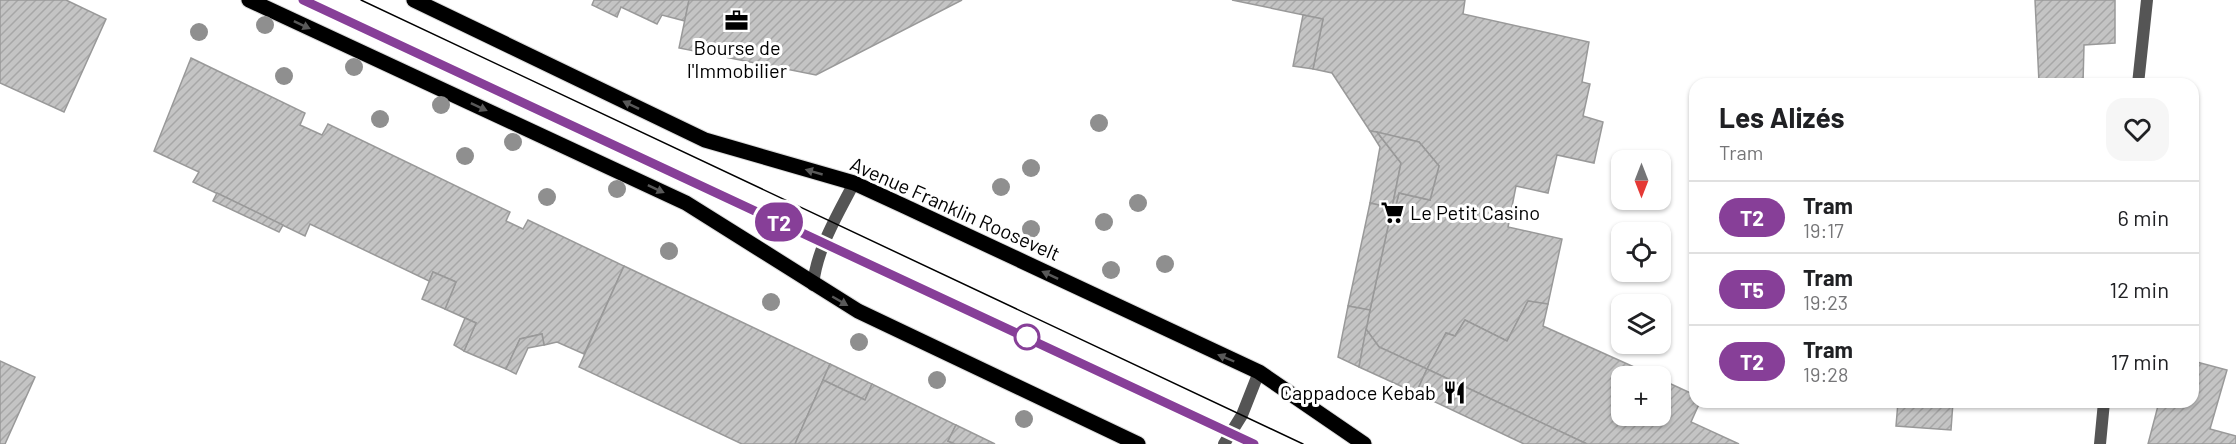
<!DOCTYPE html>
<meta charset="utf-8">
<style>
body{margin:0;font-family:Barlow,sans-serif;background:#f6f6f6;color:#202124;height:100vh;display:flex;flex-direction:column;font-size:22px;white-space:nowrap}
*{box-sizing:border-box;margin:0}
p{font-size:20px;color:#757577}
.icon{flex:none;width:33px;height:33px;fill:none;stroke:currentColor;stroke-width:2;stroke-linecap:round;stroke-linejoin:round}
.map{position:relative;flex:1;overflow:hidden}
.panel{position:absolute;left:1689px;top:78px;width:510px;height:330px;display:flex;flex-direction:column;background:#fff;border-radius:18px;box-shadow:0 2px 4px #0004}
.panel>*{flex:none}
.badge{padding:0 12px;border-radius:20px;font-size:21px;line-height:39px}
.needle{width:39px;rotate:180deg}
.fabs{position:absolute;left:1611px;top:150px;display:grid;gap:12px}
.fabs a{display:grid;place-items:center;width:60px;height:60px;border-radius:12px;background:#fff;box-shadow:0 2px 4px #0004;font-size:30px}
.map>.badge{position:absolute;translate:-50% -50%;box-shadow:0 0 0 3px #fff}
.round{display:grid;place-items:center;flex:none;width:63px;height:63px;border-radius:18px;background:#f6f6f6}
.overview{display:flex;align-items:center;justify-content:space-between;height:102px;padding:0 30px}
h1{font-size:28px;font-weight:700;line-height:45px}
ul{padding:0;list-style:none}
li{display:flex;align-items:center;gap:18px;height:72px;padding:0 30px;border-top:2px solid #e0e0e0}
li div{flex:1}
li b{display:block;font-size:22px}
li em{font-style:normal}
li .badge{min-width:66px;font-weight:700;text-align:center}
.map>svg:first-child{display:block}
.building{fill:url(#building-hatch);stroke:#999;stroke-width:1.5}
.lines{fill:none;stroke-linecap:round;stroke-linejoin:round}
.primary-casing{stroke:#dbdbdb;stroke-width:17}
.lane{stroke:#555;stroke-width:12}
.street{stroke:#555;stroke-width:12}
.primary{stroke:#000;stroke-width:15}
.tram{stroke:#000;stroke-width:1.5}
.tree{fill:#8f8f8f}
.oneway{fill:#595959}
.line-casing{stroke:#fff;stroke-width:14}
.line{stroke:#873f98;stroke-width:9}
.stop-dot{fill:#fff;stroke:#873f98;stroke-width:3}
.labels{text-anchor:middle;stroke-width:6;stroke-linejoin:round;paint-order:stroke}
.poi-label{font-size:20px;fill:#000;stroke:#fff}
.street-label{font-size:20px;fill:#000;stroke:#fff}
</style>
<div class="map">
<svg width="2236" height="444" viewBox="0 0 2236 444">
<defs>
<pattern id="building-hatch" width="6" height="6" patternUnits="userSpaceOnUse" patternTransform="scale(1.5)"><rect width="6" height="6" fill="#c4c4c4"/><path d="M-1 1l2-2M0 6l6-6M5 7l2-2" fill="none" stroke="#a7a7a7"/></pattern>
</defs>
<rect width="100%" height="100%" fill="#fff"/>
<g class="building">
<path d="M0,0H66L106,19L64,112L0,83Z"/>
<path d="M594,0H689L685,21L662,15L657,24L621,7L617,17L592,5Z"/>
<path d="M689,0H962L816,75L679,48Z"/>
<path d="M1232,0H1465L1463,14L1589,42L1582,82L1590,84L1583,116L1603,122L1594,163L1557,155L1548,193L1516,186L1508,227L1562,239L1548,304L1528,301L1507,341L1465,320L1455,336L1446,333L1427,369L1379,347L1366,329L1392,208L1395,209L1399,193L1430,200L1439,166L1419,142L1370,131L1332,73L1313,69L1323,19Z"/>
<path d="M2035,0H2115V43L2084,45L2083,84L2039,82Z"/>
<path d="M1303,15L1323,19L1313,69L1293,66Z"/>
<path d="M191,58L305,113L300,125L322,135L328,124L510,212L506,221L523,229L528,220L624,266L584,354L557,342L544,345L542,334L520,339L506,369L464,351L476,323L445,309L456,282L433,272L429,281L310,224L305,236L193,182L199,172L154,151Z"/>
<path d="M1370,131L1377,132L1401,163L1392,208L1370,203L1380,147Z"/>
<path d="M1377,132L1419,142L1439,166L1430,200L1399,193L1395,209L1392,208L1401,163Z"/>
<path d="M217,193L283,225L279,232L213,201Z"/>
<path d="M1370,203L1392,208L1370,310L1348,306Z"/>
<path d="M624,266L830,364L795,444H742L579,367Z"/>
<path d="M433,272L456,282L445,309L422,299Z"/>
<path d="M1528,301L1548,304L1543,326L1654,376H1622V416H1660V379L1695,395V402H1700L1691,422L1739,444H1587L1427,369L1446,333L1455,336L1465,320L1507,341Z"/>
<path d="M1348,306L1370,310L1359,367L1338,357Z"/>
<path d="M465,318L476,323L464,351L454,345Z"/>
<path d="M1366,329L1379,347L1427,369L1416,393L1359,367Z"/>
<path d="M542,334L544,345L528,348L516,374L506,369L520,339Z"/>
<path d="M0,361L35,377L5,444H0Z"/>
<path d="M2193,361L2227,370L2210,429L2236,436V444H2148L2159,402H2193Z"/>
<path d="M830,364L872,384L865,400L823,380Z"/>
<path d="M1427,369L1587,444H1524L1416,393Z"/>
<path d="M823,380L865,400L872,384L956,425L948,441L955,444H795Z"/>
<path d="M1898,402H1953L1951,430L1896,426Z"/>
<path d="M956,425L995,444H955L948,441Z"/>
</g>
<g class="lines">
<defs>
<g id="primary">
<path d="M249,0L686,203L858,311L1138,444"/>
<path d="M414,0L705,140L854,183L904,206L1259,372L1364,444"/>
</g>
</defs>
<use href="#primary" class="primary-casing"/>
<g class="lane">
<path d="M813,285C817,248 837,216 854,183"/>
<path d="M1224,444L1242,415L1259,372"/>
</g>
<g class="street">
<path d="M2138,84L2147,0"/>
<path d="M2100,444L2104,402"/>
</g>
<use href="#primary" class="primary"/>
<g class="tram">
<path d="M303,0L1254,444"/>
<path d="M361,0L1303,444"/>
</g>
</g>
<g class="tree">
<circle cx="265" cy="25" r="9"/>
<circle cx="199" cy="32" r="9"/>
<circle cx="354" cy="67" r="9"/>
<circle cx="284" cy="76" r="9"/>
<circle cx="441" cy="105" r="9"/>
<circle cx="380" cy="119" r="9"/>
<circle cx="1099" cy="123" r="9"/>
<circle cx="513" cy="142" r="9"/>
<circle cx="465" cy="156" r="9"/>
<circle cx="1031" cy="168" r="9"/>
<circle cx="1001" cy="187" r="9"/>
<circle cx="617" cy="189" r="9"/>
<circle cx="547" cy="197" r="9"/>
<circle cx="1138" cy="203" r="9"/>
<circle cx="1104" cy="222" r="9"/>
<circle cx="1031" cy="229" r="9"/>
<circle cx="669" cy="251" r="9"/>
<circle cx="1165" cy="264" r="9"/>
<circle cx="1111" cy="270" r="9"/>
<circle cx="771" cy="302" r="9"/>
<circle cx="859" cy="342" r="9"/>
<circle cx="937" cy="380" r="9"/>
<circle cx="1024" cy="419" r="9"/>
</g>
<defs><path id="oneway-solid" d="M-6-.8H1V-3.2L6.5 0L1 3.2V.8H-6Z" transform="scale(1.5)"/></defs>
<g class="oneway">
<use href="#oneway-solid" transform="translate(302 25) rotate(25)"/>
<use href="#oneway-solid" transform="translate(631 105) rotate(-154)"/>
<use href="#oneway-solid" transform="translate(479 107) rotate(25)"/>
<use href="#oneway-solid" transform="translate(814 172) rotate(-164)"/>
<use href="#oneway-solid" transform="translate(656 189) rotate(25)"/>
<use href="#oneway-solid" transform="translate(1050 275) rotate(-155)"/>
<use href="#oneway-solid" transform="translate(840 301) rotate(30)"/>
<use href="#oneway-solid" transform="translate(1226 358) rotate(-157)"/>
</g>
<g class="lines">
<defs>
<path id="line" d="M303,0L1254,444"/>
</defs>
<use href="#line" class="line-casing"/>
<use href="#line" class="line"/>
</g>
<defs>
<symbol id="office-bare" viewBox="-9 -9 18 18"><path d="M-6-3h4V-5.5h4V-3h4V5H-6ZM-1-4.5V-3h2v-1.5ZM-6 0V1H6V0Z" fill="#000" stroke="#fff" stroke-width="2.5" paint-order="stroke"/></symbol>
<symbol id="supermarket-bare" viewBox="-9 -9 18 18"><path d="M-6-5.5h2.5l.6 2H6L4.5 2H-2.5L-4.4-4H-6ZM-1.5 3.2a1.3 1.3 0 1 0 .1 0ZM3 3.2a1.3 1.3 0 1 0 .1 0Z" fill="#000" stroke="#fff" stroke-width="2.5" paint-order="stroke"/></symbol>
<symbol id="restaurant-bare" viewBox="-9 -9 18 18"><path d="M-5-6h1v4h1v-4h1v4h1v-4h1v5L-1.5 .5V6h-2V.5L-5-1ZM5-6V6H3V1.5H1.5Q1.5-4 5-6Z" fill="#000" stroke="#fff" stroke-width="2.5" paint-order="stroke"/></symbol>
</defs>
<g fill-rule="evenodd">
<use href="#office-bare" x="720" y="4" width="33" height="33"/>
<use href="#supermarket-bare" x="1376" y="196" width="33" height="33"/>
<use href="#restaurant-bare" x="1438" y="376" width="33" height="33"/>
</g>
<circle class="stop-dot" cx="1027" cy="337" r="12"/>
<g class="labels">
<g class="poi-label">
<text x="737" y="55">Bourse de<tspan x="737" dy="23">l'Immobilier</tspan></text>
<text x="1410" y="220" text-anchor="start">Le Petit Casino</text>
<text x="1436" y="400" text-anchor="end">Cappadoce Kebab</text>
</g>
<g class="street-label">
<text transform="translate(955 209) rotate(24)" y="7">Avenue Franklin Roosevelt</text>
</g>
</g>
</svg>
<div class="fabs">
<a><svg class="needle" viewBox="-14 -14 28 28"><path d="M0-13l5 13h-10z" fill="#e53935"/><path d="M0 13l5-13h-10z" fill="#757577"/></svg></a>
<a><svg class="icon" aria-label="locate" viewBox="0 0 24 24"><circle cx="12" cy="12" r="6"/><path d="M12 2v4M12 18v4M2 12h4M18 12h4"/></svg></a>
<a><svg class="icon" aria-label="layers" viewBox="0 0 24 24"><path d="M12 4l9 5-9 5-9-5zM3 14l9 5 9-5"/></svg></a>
<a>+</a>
</div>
<b class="badge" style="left:779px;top:222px;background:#873f98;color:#fff">T2</b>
<section class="panel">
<div class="overview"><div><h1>Les Alizés</h1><p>Tram</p></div><a class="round"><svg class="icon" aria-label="heart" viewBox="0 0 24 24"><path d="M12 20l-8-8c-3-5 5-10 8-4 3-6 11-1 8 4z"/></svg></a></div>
<ul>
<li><span class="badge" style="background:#873f98;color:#fff">T2</span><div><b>Tram</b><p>19:17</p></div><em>6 min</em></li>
<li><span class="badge" style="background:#873f98;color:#fff">T5</span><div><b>Tram</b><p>19:23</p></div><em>12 min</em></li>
<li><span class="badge" style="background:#873f98;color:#fff">T2</span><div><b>Tram</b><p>19:28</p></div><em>17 min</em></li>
</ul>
</section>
</div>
